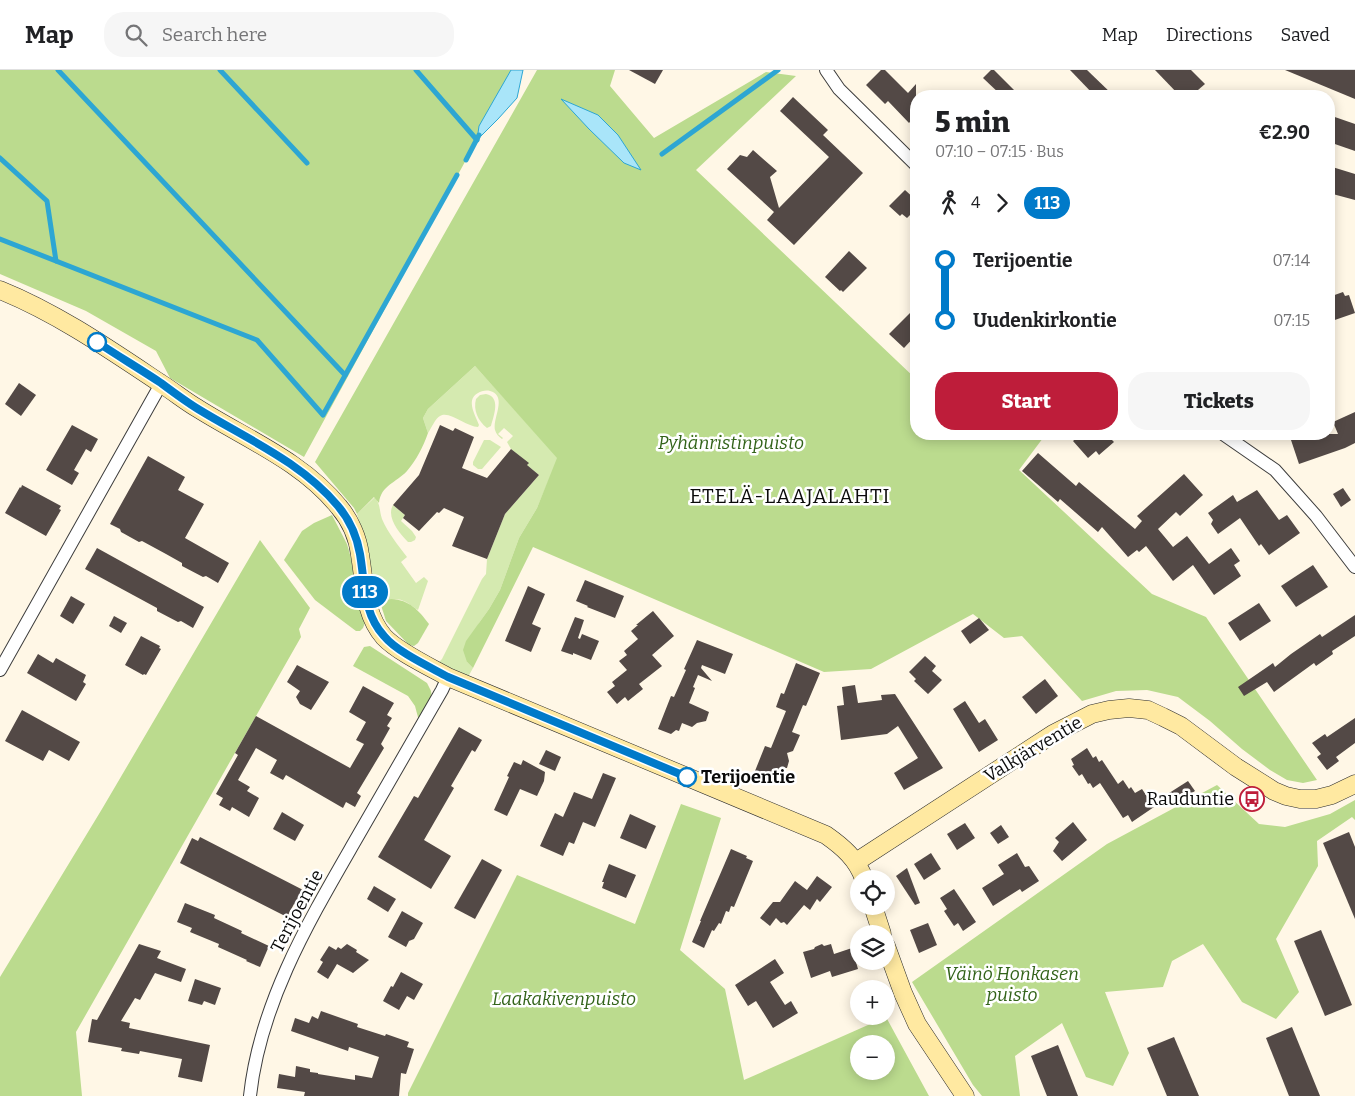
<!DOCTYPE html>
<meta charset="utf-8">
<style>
body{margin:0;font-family:Bitter,serif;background:#f6f6f6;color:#202124;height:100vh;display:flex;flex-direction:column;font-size:19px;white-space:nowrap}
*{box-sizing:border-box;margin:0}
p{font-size:16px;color:#757577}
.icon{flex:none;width:28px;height:28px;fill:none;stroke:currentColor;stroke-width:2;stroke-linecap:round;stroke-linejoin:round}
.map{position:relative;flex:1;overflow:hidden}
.drawer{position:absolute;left:910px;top:20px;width:425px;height:350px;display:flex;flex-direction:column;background:#fff;border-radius:20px;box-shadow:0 2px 12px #0003}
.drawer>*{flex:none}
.badge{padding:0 10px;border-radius:16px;font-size:18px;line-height:32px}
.fabs{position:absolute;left:850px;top:800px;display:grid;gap:10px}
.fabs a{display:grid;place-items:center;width:45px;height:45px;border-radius:50%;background:#fff;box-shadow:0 2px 12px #0003;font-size:25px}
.map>.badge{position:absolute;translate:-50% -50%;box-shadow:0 0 0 2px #fff}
.legs{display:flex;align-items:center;gap:8px;height:55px;padding:0 25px;font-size:16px}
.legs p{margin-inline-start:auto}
.headline{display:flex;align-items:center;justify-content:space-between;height:85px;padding:0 25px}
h1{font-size:28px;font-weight:800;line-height:38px}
.button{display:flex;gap:10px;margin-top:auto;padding:10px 25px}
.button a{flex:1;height:58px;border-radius:20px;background:#be1d3a;color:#fff;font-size:20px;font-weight:800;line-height:58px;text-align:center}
.button a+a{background:#f6f6f6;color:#202124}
ul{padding:0 25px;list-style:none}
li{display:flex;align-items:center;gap:18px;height:60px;font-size:19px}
li i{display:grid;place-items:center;width:8px;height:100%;margin:0 6px;background:currentColor}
li i::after{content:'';width:12px;height:12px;margin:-6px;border:4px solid;border-radius:50%;background:#fff}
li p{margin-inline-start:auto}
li:first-child i{background:linear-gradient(#0000 50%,currentColor 0)}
li:last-child i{background:linear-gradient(currentColor 50%,#0000 0)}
header{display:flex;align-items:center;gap:30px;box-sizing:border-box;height:70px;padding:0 25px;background:#fff;border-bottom:1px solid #e0e0e0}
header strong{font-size:24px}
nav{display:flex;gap:28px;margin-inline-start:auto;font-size:18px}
.search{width:350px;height:45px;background:#f6f6f6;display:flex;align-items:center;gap:12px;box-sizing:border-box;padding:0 18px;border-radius:20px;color:#757577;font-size:19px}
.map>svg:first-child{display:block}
.green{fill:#d5eab0}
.forest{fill:#bbdb8e;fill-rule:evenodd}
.water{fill:#a9e5f9;stroke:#2da6d3}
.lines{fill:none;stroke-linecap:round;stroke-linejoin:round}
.stream{stroke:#2da6d3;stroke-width:5}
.building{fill:#534946}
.street-casing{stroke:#3d3d3d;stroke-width:14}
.secondary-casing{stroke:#2c2c2c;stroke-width:19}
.street{stroke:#fff;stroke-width:12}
.secondary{stroke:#ffe9a1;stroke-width:18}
.line-1-casing{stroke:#fff;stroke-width:11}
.line-1{stroke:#007ac9;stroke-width:8}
.stop-1-dot{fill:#fff;stroke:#007ac9;stroke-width:2.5}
.labels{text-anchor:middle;stroke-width:5;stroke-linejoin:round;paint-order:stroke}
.park-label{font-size:18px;font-style:italic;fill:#326319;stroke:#fff}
.street-label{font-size:18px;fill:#0a0a0a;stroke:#fff}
.stop-label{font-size:18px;font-weight:bold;fill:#0a0a0a;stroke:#fff;text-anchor:start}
.poi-label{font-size:18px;fill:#0a0a0a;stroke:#fff;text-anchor:end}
.quarter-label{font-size:20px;letter-spacing:1px;fill:#0a0a0a;stroke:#fff}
</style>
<header>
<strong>Map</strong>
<div class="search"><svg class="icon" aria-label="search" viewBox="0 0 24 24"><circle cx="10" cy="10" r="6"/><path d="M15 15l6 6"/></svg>Search here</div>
<nav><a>Map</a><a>Directions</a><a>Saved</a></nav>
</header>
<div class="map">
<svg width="1355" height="1026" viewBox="0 0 1355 1026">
<rect width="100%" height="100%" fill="#fff7e6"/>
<g class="green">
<path d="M475,296L558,388L537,438L519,468L500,520L489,539L479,553L467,592L473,598L468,607L437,594L442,589L482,509L486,504L487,489L505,444L539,405L527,395L528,393L511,379L507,372L513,366L504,358L498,364L503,368L502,369C499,367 496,364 495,360C492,349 508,326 490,321C486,320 481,321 478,323C465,330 476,346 479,355L478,357C467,357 449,340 440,346C435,349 432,357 428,363L423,348L428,339Z"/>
<path d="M486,324C501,327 494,345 491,356L487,358C478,351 473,340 476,329L480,325Z"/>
<path d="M484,370H490L501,377L482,399H478L473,395V392Z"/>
<path d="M375,427C381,436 379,440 382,449C388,463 398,475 407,487L401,492L416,513L424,507L428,511L418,540C401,528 400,527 380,532L357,444Z"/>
<path d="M393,435L405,445L401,451L412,461L416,467L415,470L411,472H408C399,463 386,447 393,435Z"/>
</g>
<g class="forest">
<path d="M0,0H515L304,387L170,308L156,281L86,241L0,204Z"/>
<path d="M537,0H615L610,16L654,68L766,2L796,6L696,100L916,309V364H1046L1019,400L1152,524L1206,547L1317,710L1303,713L1287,710L1270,700L1242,679L1210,651L1178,627L1147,620L1116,621L1082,631L1022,566L1004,568L973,544L871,599L824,602L533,477L473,598L467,592L463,580L466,571L489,539L500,520L519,468L537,438L557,388L475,296L428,339L423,348L428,363C423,377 417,389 407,401C396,413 381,415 379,433L374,427L357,444L354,438L315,392Z"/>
<path d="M332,445L347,474L358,513L366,550L363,558L360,561H356L344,552L315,530L284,490L302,461L314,453Z"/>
<path d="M260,470L310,538L299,559L301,567L76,962L82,1026H0V907L102,739Z"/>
<path d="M391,529C410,530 418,540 429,554L418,573L414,576L409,575L386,551L380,532Z"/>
<path d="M370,576L427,613L431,621L432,628L419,651L415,636L408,626L353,596L364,577Z"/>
<path d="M1217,715L1259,754L1285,757L1330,744L1355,730V750L1352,747L1317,771L1318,796L1276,869L1299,922L1276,949L1242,932L1203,874L1172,891L1163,917L1105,922L1129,983L1113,1016L1086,1007L1062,953L1015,986L1020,1026H982L973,1015L912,912L1107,774Z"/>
<path d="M681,734L721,748L680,880L725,919L744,1010L886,947L929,1026H408V1023L517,805L635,854ZM859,974H886V1001H859Z"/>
</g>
<g class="water">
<path d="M511,0H523L517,28L498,49L477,70L479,56Z"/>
<path d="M561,29L598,45L618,65L641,100L624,93L589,59Z"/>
</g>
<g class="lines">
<g class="stream">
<path d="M58,0L345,305"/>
<path d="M220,0L307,93"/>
<path d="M416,0L477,70"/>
<path d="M662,84L778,0"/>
<path d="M0,88L47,131L56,191"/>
<path d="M466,90L479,65"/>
<path d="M0,169L257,270L323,345L457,105"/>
</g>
</g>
<g class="building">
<path d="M629,0H663L655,14Z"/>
<path d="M881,0H885L908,23L916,14V45L909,53L888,31L885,34L866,15Z"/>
<path d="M991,0H994L1020,26H1002L983,8Z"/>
<path d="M1070,0H1087L1114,26H1095Z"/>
<path d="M1155,0H1191L1205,14L1191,26H1180Z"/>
<path d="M1285,0H1355V29Z"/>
<path d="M793,27L828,60L823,65L863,103L794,175L767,150L774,142L727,99L740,85L747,87L753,80L777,101L770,107L779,138L829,87L780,41Z"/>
<path d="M1329,45L1355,54V81L1329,72Z"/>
<path d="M1329,96L1355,104V130L1329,123Z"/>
<path d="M905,120L916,130V139L907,148L902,144L900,146L889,136Z"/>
<path d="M849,181L867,198L843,222L841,220L840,221L825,207Z"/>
<path d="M1343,222L1345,226L1349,225L1355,243L1329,252V227Z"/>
<path d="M916,237V265L904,278L889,264Z"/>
<path d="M19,313L36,325L21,346L5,334Z"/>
<path d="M1355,342V373L1345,378L1299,394L1290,367L1298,364H1338L1333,352Z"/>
<path d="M72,355L98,369L91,382L86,379L74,400L79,403L72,415L46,400Z"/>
<path d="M440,355L453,361L455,358L474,367L462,398L487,408L511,379L529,393L527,395L539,405L505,444L487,489L452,476L464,447L444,438L439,443L437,442L419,461L403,448L405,445L393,435L419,405Z"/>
<path d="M1081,364H1106L1114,372L1099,385L1096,381L1088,388L1073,371Z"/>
<path d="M1038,383L1076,416L1079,412L1135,459L1142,451L1137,446L1184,404L1203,425L1180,446L1176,442L1158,459L1173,477L1187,466L1209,494L1231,478L1240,491L1234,495L1241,506L1214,525L1193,495L1173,511L1146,476L1139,482L1137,480L1128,487L1102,457L1098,462L1060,429L1058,432L1022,401Z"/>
<path d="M148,386L185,407L178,420L204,434L185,468L229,493L218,513L206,506L203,507L182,496V493L166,484L142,471L139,472L121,462L120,459L110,454Z"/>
<path d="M22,415L61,436L59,439L61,440L46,466L5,443L20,417L21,418Z"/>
<path d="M1343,418L1351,430L1341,437L1333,424Z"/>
<path d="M1257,420L1279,450L1287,445L1300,463L1269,485L1261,474L1259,476L1240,448L1218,464L1211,454L1213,450L1208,443L1233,425L1237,432Z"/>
<path d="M97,478L204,537L193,558L181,551L178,552L157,541V538L85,499Z"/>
<path d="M1313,495L1328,517L1296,537L1281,516Z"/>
<path d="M585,510L624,526L615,548L587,537L588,536L576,531Z"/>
<path d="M528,516L545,524L532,554L541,558L531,582L505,571Z"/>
<path d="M71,526L85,534L73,554L60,546Z"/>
<path d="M1259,533L1271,551L1240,571L1228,553Z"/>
<path d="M653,541L674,566L652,585L662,596L639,614L643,619L628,631L625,627L617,634L607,622L615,616L612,612L627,600L619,591L627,585L624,581L638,569L631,561L638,555H636Z"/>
<path d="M1355,545V566L1332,581L1333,584L1316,596L1314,593L1274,622L1267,612L1244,626L1238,617L1273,593L1275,597L1291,584L1320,564L1322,567Z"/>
<path d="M114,546L127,553L121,563L109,556Z"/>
<path d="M575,547L584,550L578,568L580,569L582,564L599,571L591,590L573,583V585L561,581Z"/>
<path d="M979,548L989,560L970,574L961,561Z"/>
<path d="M141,566L160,576L159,578L161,579L146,605L144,604L143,605L125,595Z"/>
<path d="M697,570L733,584L725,604L702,595L701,598L712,611L698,605L693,617L695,618L689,633L709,642L706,651L697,653L692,657L682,653L679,661L676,660L671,664L658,659L671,626L674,627L686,600L684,599Z"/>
<path d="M38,584L53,593L56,588L86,605L83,612L86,614L76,631L27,603Z"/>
<path d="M925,586L936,596L932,601L942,610L928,624L914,611L916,609L909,602Z"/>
<path d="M796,593L820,603L806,636L803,635L792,662L800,665L793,681L787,683L789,691L787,698H784L778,711L755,701L765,676L771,678L786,641L776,637L781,623L784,624Z"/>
<path d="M297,595L329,612L311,640L300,634L296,627L300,621L287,612Z"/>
<path d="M1045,609L1058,626L1036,644L1022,627Z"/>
<path d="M855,615L858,633L882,630L881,625L895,624L943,698L904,720L894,703L918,688L898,656L887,664L841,670L837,636L844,635L842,617Z"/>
<path d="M363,616L394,633L387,645L392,648L387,656L390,658L381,674L384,678L357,723L361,726L355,737L346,732L343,738L286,705L283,710L270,703L277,690L256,678L238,710L250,717L247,721L259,728L249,747L232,737L230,741L219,735L223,728L216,724L238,685L235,683L256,646L350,698L364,674L356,670L366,652L349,642Z"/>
<path d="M965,631L979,653L985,649L998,670L979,682L953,639Z"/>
<path d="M22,640L80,672L69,691L49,680L43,691L5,671Z"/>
<path d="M1355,648V673L1336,687L1339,691L1327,700L1317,687L1321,684L1312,673L1325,664L1327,667Z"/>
<path d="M459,657L482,670L475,682L472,680L451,716L454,718L424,770L451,786L431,819L378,787L414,726L418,728Z"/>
<path d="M1087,678L1093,688L1096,686L1099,692L1102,690L1118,714L1123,710L1129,719L1131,717L1135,723L1142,719L1154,737L1132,752L1128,745L1123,748L1100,713L1093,718L1090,713L1088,714L1082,704L1079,706L1072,696L1074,695L1071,689Z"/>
<path d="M546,680L561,687L555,701L539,694Z"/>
<path d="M523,690L545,702L544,711L537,726L520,719L507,746L494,740L509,707L507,706L514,692L521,695Z"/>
<path d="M603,703L616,708L595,757L583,752L574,774L569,772L563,786L540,776L555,743L563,747L574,722L592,729Z"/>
<path d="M1188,711L1195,721L1173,735L1166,725Z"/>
<path d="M282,742L304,755L295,771L273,759Z"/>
<path d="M630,744L656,756L646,779L620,768Z"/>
<path d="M1073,752L1087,770L1062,791L1053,781L1059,772L1055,768Z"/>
<path d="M965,753L975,768L957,780L947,764Z"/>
<path d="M1001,755L1009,767L998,774L990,763Z"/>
<path d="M1349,762L1355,777V849L1323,773Z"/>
<path d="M200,767L307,822L300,837L294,834L287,847L180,793L192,768L198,771Z"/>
<path d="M731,779L747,786L746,788L753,791L734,837L731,836L729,842L726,841L721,854L719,853L714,861L712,860L704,878L692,872L701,851H700Z"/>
<path d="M931,783L941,799L924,810L914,794Z"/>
<path d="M1017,783L1025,797L1029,796L1039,811L1022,822L1020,819L993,836L982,818L1004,804L998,795Z"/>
<path d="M482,789L502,800L475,849L454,838Z"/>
<path d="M609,794L636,805L626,828L602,818L604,812H602Z"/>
<path d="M907,798L920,833L915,835L896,806Z"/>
<path d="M817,806L832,817L820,832L817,829L810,840L804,835L787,855L784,852L781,853L776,848L770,856L760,848L773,832H780L795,811L807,820Z"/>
<path d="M374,816L396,829L388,842L367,829Z"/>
<path d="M954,819L976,852L963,861L958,853L954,856L944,841L947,839L940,828Z"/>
<path d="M185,833L215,845L214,848L242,861L241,863L269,876L260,897L246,891L247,890L218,877L219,874L190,862L192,858L177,852Z"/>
<path d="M402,841L423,853L414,869L409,871L406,877L388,867Z"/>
<path d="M928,853L937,875L919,883L910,860Z"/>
<path d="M1321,860L1352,935L1325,946L1294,871Z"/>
<path d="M139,874L161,881L157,888L186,899L181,912L155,903L140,930L135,928L121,951L130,953L129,958L210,975L202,1012L178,1007L182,989L140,981L139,984L121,981L122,978L88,972L92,949L97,950Z"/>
<path d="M347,874L357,880L356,882L369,890L353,903L337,894L328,909L317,902L323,892L320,890L329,876L336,880L338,877L341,879Z"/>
<path d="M822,874L824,876L831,874L834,884L852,878L858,899L832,907L830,901L811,908L803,882L814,879L815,877Z"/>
<path d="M775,889L784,903L770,912L785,935L791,931L798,943L773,958L756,931L748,936L735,915Z"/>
<path d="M401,902L423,914L414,930L407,926L399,940L383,931L391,916L393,917Z"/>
<path d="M195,909L221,918L215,935L204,931L202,935L188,931Z"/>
<path d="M321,941L358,954L357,957L385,966L386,964L409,972L407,977L414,979L406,1004L401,1003L399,1026H304L305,1022L277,1018L279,1004L295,1007L296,996L310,999V1002L318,1003V1004L355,1010V1005L372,1008L379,987L349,977L348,981L291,961L295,948L309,953L312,946L318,949Z"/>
<path d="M1292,957L1320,1026H1289L1266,968Z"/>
<path d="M1174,967L1199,1026H1167L1147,978Z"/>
<path d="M1058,975L1078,1026H1047L1031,986Z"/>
</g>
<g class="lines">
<defs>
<g id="street">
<path d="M826,0L839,19L916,95"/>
<path d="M1223,364L1275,400L1316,446L1355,497"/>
<path d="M0,600L161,314"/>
<path d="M250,1026C260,933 309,851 355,771C384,721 413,670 442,620L448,607"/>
</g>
<g id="secondary">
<path d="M0,220C57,243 109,279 160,313C173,321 185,331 197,338C246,369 302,391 339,437C350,450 358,468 360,485C365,514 364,544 384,567C398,582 430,597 448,607L826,765C843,777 857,789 864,809"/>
<path d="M856,792L1053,664L1092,644L1109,640L1129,638L1148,640L1163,647L1181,656L1236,697L1274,721L1286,726L1300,729H1316L1332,725L1355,714"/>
<path d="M873,836L882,864"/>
<path d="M886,876L903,923L917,954L965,1026"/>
</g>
</defs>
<use href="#street" class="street-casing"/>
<use href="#secondary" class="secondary-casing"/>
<use href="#street" class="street"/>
<use href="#secondary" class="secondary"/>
</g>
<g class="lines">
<defs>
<path id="line-1" d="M97,272C118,286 140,299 161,313C173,322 185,331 198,339C247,369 301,392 338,436C349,449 357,467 360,484C365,513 363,543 384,566C397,582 430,597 448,607L687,707"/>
</defs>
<use href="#line-1" class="line-1-casing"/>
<use href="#line-1" class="line-1"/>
</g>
<defs>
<symbol id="bus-ring" viewBox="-11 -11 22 22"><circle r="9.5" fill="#fff" stroke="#be1d3a" stroke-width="1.5"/><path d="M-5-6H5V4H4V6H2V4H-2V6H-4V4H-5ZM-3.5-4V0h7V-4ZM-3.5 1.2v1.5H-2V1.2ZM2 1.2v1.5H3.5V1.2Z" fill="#be1d3a"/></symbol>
</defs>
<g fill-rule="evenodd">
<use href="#bus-ring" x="1238" y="715" width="28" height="28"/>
</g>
<g class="stop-1-dot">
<circle cx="97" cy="272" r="9"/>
<circle cx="687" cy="707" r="9"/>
</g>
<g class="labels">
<g class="park-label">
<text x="731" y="379">Pyhänristinpuisto</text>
<text x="1012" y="910">Väinö Honkasen<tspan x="1012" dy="21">puisto</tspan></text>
<text x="564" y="935">Laakakivenpuisto</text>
</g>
<g class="street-label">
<text transform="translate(1033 679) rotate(-31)" y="6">Valkjärventie</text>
<text transform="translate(297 841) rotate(-62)" y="6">Terijoentie</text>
</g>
<g class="stop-label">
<text x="701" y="713">Terijoentie</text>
</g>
<g class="poi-label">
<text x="1234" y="735">Rauduntie</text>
</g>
<g class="quarter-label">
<text x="790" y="433">ETELÄ-LAAJALAHTI</text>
</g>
</g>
</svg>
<div class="fabs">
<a><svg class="icon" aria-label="locate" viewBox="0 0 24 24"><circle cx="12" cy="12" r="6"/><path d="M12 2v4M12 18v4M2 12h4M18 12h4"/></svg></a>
<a><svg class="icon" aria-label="layers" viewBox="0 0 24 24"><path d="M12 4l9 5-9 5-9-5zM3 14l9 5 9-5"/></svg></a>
<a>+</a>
<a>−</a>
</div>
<b class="badge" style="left:365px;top:522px;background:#007ac9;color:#fff">113</b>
<section class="drawer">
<div class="headline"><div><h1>5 min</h1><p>07:10 – 07:15 · Bus</p></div><b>€2.90</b></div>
<div class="legs"><svg class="icon" aria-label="walk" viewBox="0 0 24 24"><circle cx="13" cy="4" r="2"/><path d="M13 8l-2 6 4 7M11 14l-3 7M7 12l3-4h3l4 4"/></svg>4<svg class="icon" aria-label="forward" viewBox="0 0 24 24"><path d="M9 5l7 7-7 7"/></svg><b class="badge" style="background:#007ac9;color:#fff">113</b></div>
<ul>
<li><i style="color:#007ac9"></i><b>Terijoentie</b><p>07:14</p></li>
<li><i style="color:#007ac9"></i><b>Uudenkirkontie</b><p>07:15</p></li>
</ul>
<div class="button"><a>Start</a><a>Tickets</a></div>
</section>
</div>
